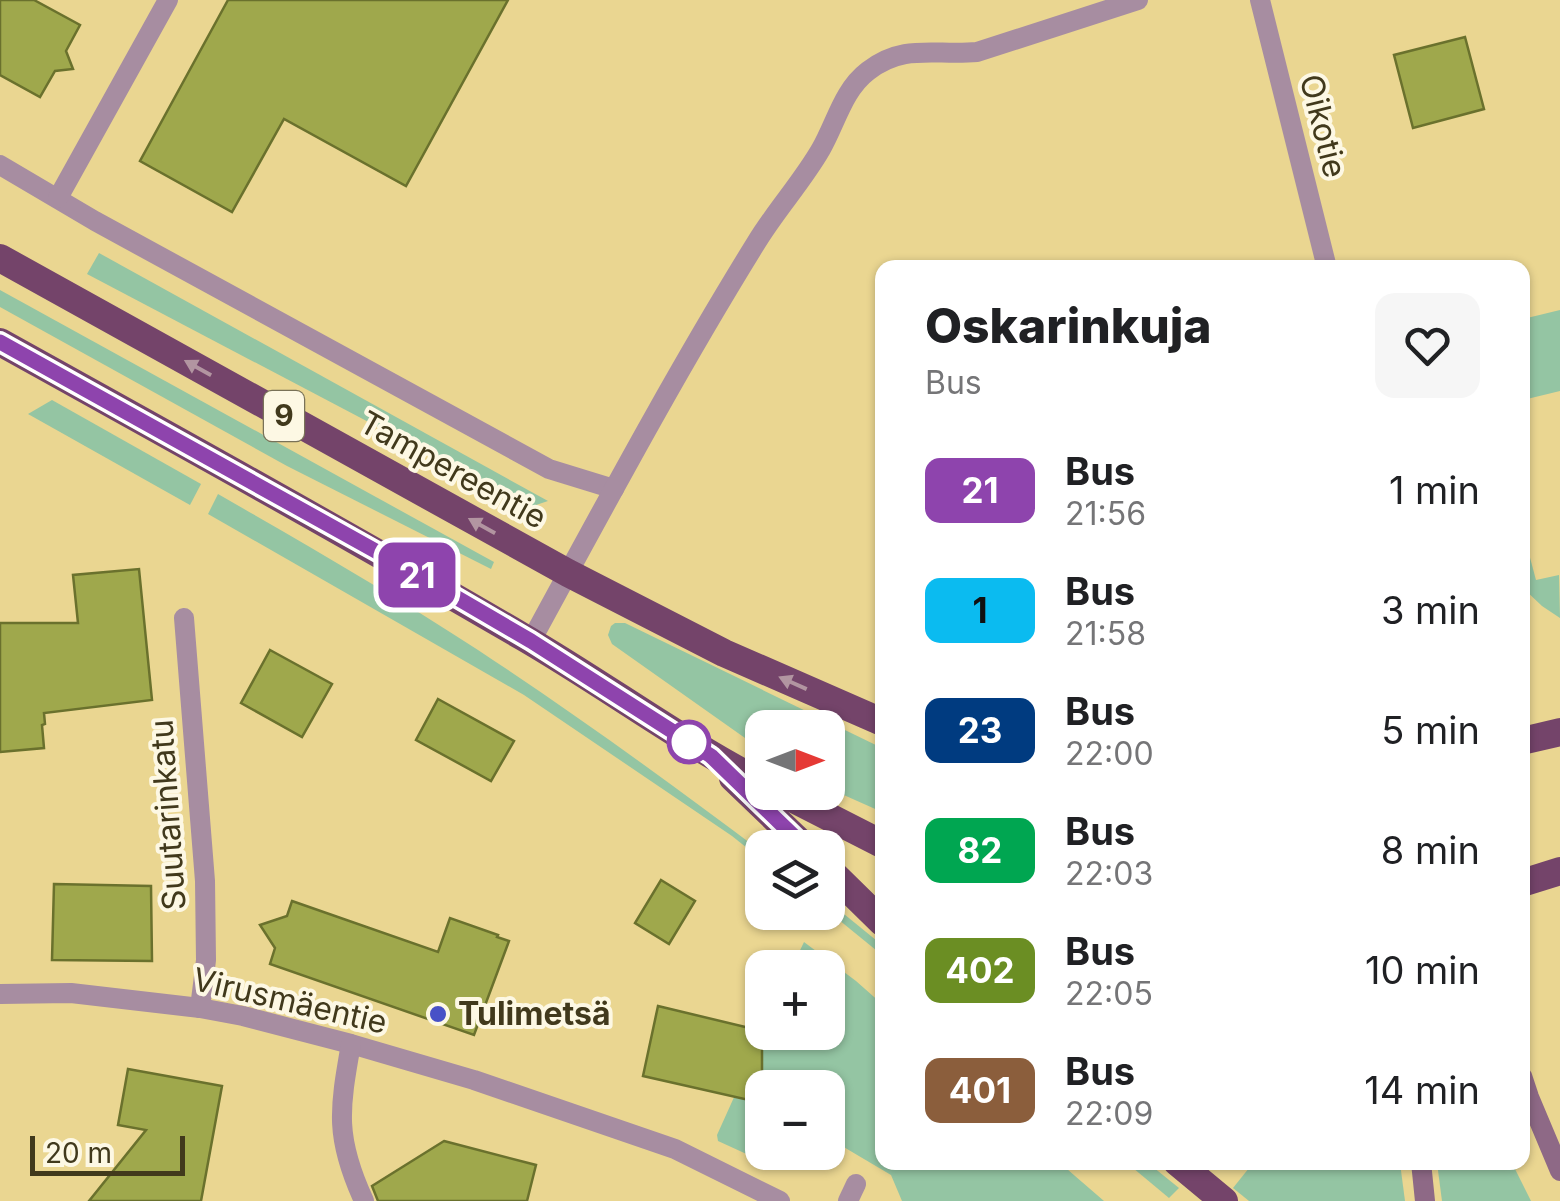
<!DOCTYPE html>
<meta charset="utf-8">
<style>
body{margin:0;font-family:Inter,sans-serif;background:#f6f6f6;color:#202124;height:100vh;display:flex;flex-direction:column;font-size:38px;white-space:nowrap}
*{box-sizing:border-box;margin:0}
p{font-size:32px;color:#757577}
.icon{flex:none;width:55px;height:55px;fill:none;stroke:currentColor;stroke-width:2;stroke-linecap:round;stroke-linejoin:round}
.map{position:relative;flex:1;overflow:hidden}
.panel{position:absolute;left:875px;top:260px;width:655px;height:910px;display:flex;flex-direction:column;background:#fff;border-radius:20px;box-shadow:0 2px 8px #0004}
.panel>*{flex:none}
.badge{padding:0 20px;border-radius:15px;font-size:35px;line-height:65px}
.needle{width:65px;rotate:90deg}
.buttons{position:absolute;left:745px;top:710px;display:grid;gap:20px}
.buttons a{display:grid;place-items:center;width:100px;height:100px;border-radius:20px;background:#fff;box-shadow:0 2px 8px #0004;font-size:50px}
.scale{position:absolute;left:30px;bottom:25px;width:155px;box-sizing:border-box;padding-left:10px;border:5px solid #41391c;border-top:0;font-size:28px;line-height:35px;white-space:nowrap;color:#41391c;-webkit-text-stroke:8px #fdf8e4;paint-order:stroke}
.map>.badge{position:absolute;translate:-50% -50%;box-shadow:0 0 0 5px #fff}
.round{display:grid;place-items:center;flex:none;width:105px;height:105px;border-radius:20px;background:#f6f6f6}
.summary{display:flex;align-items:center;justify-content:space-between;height:170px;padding:0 50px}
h1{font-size:48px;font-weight:800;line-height:75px}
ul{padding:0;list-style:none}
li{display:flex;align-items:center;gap:30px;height:120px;padding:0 50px}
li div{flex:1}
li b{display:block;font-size:38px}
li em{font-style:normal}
li .badge{min-width:110px;font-weight:700;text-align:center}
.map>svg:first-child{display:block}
.green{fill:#94c5a3}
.building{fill:#9fa84c;stroke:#6a712d;stroke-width:2.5}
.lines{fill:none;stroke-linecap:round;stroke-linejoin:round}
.service{stroke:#a78da1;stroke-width:20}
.minor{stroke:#a78da1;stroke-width:20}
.secondary{stroke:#8e6986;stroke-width:20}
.trunk{stroke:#74446a;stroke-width:28}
.oneway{fill:#b295a1}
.line-casing{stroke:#fff;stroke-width:22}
.line{stroke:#8e44ad;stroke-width:15}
.stop-dot{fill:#fff;stroke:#8e44ad;stroke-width:5}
.poi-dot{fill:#4851c7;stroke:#fdf8e4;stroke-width:4}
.labels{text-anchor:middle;stroke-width:8;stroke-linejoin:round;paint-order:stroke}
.shield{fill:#fdf8e4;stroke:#797258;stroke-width:2.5}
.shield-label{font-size:30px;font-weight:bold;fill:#41391c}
.street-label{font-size:32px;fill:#41391c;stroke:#fdf8e4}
.poi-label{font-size:32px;font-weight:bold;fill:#41391c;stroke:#fdf8e4;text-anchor:start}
</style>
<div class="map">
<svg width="1560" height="1201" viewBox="0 0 1560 1201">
<rect width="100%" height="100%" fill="#ead691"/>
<g class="green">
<path d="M99,253L548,501L530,507L87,274Z"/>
<path d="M0,290L494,562L491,569L287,466L0,307Z"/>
<path d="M1560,310V391L1523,400V319Z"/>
<path d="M52,400L201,484L190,505L28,414Z"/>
<path d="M218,494C305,544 394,595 478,650C575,714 669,782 762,852V860L732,836L524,695L208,514Z"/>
<path d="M1522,539H1525L1536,580L1559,575L1560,618L1542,606L1523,588Z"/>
<path d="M615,623H625L882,748V812L828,788V728H762V750L612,644L608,635L611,626Z"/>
<path d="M828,901L882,945V955L828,911Z"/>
<path d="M804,942L856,981L882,1004V1162L1060,1163L1104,1201H902L891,1175L842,1146L828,1150V1088H762V1152L820,1153L775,1167L718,1141L717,1135L763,1033L828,1032V968L792,967Z"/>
<path d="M1127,1163H1148L1179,1188L1169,1198Z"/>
<path d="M1253,1163H1400L1405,1201H1249L1233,1188Z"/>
<path d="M1437,1163H1512L1531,1201H1442Z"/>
</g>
<g class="building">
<path d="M0,0H34L80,25L66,51L73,69L55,71L40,97L0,75Z"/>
<path d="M228,0H508L406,186L284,119L232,212L140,161Z"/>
<path d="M1465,37L1484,109L1413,128L1394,55Z"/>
<path d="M139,569L152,700L44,713L45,724L42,725L44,748L0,752V623H78L73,575Z"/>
<path d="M270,650L332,684L302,737L241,703Z"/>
<path d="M438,699L514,741L491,781L416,740Z"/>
<path d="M661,880L695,901L669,944L635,923Z"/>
<path d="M54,884L151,886L152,961L52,960Z"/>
<path d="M292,901L438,952L450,918L498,935L497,937L509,941L474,1035L270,964L275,948L260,925L287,916Z"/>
<path d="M658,1006L762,1031V1103L643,1076Z"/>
<path d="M128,1069L222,1086L201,1201H89L146,1130L118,1125Z"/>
<path d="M444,1141L536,1165L527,1201H378L372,1186Z"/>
</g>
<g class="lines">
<path class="service" d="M848,1201L856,1184"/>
<g class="minor">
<path d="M1260,0L1327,268"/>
<path d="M0,165L95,221L549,469L614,489"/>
<path d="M58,198L168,0"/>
<path d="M184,618L205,881L206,960L200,1008"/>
<path d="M531,641C604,507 676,372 756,243C776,210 802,182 821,149C836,123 843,90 868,71C904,43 935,56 977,52L1138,0"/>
<path d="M0,994L71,993L200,1008L243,1016L351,1044L474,1080L675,1149L780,1201"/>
<path d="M351,1044C339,1111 335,1138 364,1201"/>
</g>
<g class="secondary">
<path d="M1522,1076L1529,1097L1560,1171"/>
<path d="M1421,1162L1425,1201"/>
</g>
<g class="trunk">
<path d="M0,258L568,573L724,653L882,722"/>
<path d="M0,342C175,439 350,536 523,637C604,684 679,740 762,783"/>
<path d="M1522,741L1560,732"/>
<path d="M733,778L806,848"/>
<path d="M780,792L882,844"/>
<path d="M828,869L882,922"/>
<path d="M1522,883L1560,871"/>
<path d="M1177,1162L1224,1201"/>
</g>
</g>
<defs><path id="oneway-solid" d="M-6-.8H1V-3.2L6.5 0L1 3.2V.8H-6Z" transform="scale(2.5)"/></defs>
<g class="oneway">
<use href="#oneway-solid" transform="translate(198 368) rotate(-151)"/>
<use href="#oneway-solid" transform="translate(482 526) rotate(-151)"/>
<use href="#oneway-solid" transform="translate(793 683) rotate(-156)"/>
</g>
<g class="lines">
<defs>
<path id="line" d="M0,342L399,564L531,641L711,756L806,848"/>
</defs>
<use href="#line" class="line-casing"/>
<use href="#line" class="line"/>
</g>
<circle class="stop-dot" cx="689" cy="742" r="20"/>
<circle class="poi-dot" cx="438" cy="1014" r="10"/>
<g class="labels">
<rect class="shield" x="264" y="391" width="40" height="50" rx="8"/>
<g class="shield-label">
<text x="284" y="426">9</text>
</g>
<g class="street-label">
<text transform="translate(1323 126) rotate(76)" y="11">Oikotie</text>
<text transform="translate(453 470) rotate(29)" y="11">Tampereentie</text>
<text transform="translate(168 815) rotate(-94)" y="11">Suutarinkatu</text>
<text transform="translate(290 1001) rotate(13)" y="11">Virusmäentie</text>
</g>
<g class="poi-label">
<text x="458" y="1025">Tulimetsä</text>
</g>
</g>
</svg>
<div class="buttons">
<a><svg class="needle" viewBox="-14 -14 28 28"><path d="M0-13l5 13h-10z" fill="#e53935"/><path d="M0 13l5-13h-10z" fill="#757577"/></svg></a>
<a><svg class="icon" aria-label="layers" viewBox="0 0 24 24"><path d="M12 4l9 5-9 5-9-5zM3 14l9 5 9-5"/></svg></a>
<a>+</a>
<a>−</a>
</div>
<div class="scale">20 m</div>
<b class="badge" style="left:417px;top:575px;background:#8e44ad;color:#fff">21</b>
<section class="panel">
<div class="summary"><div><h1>Oskarinkuja</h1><p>Bus</p></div><a class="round"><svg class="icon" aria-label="heart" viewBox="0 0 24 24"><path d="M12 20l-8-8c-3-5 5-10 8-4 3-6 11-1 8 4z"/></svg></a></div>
<ul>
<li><span class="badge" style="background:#8e44ad;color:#fff">21</span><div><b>Bus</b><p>21:56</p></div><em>1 min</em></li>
<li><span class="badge" style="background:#0bbbf0;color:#111">1</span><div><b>Bus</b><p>21:58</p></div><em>3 min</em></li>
<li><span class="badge" style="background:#003b80;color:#fff">23</span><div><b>Bus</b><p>22:00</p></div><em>5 min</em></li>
<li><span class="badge" style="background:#00a651;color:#fff">82</span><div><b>Bus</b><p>22:03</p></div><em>8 min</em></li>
<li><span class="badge" style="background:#6b8e23;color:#fff">402</span><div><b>Bus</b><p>22:05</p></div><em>10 min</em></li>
<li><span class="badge" style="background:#8b5e3c;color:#fff">401</span><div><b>Bus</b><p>22:09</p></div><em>14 min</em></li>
</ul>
</section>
</div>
